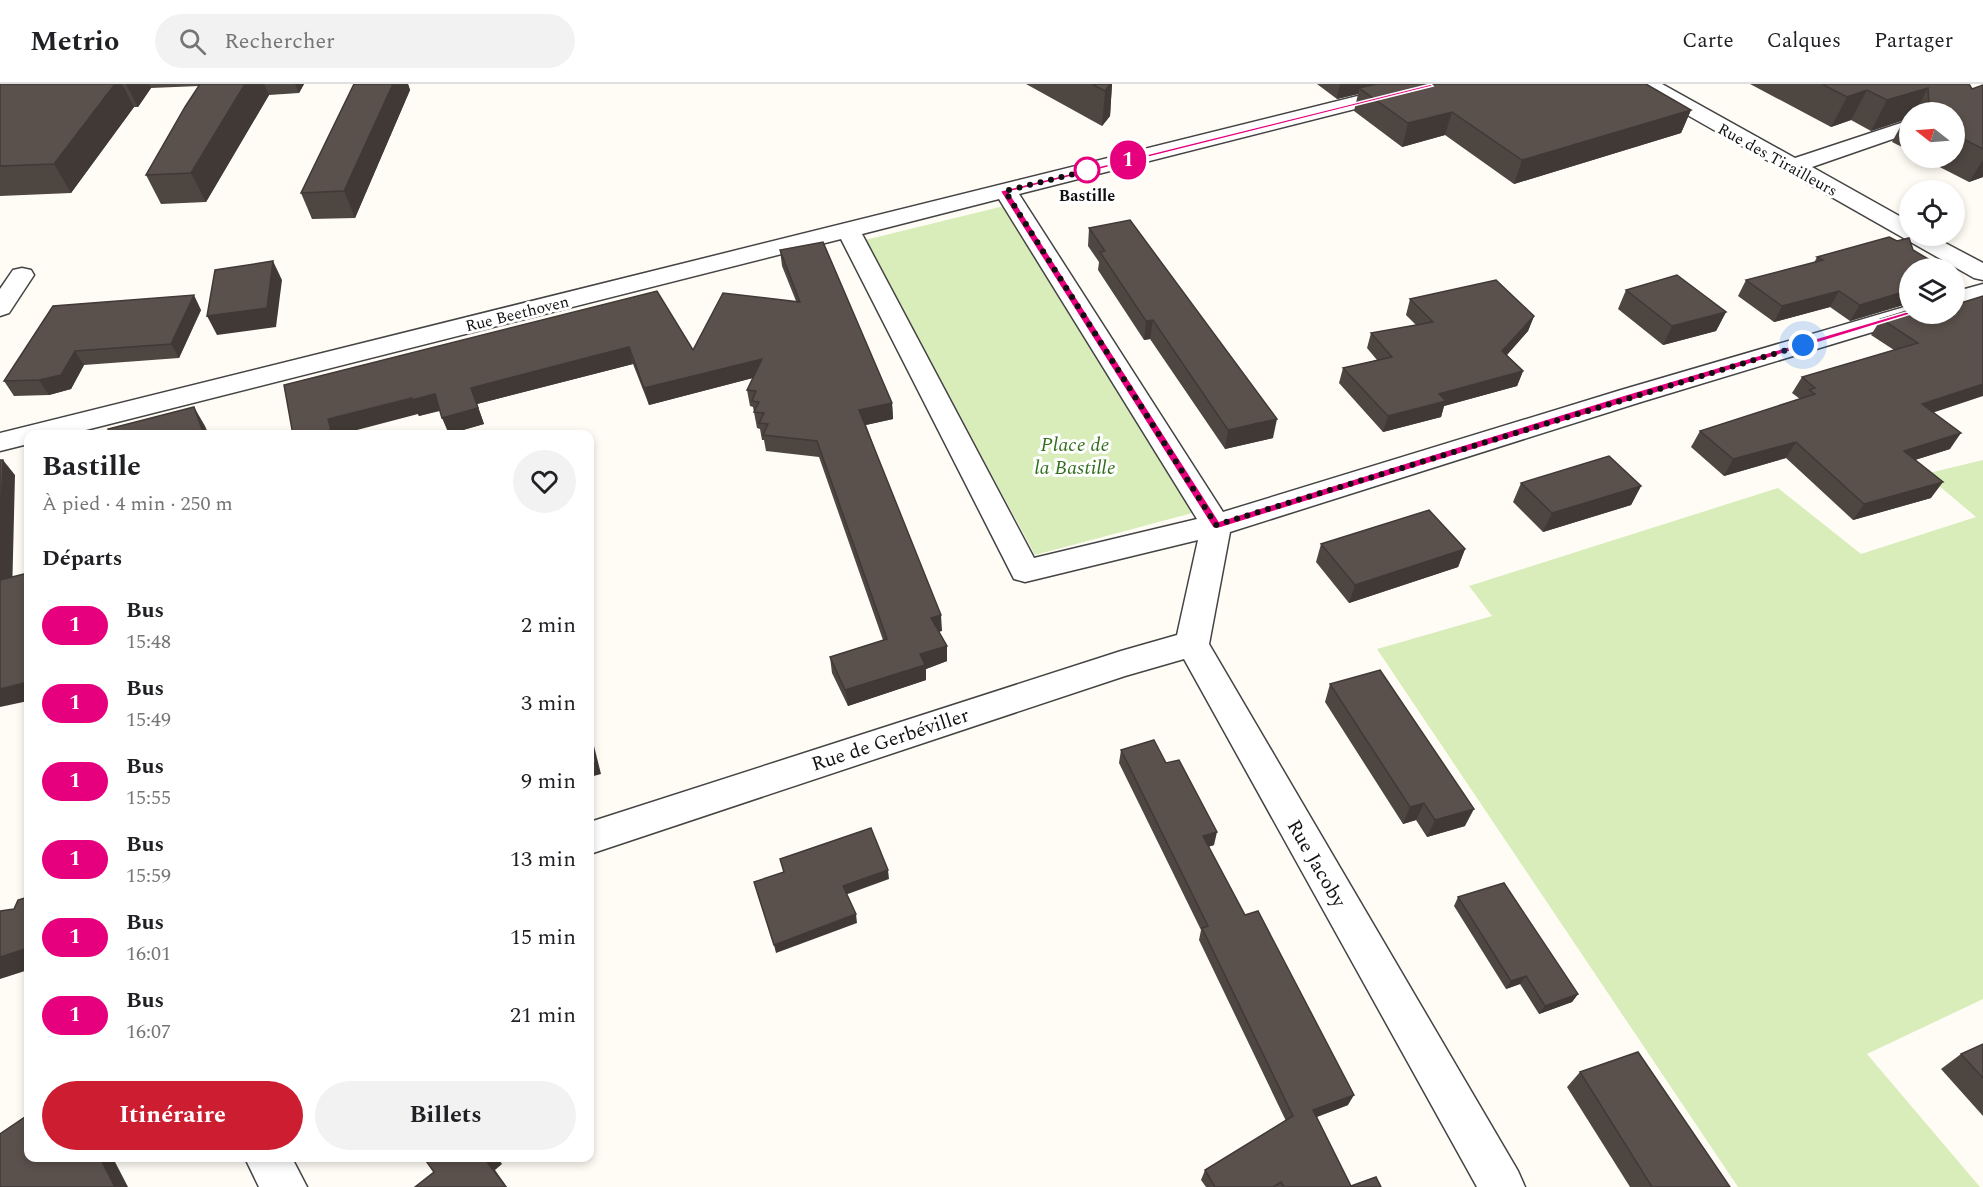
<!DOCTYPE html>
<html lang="fr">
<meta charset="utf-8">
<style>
body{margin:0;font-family:Spectral,serif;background:#f2f2f2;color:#202124;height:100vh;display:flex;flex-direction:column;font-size:22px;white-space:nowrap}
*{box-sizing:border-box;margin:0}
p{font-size:20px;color:#757577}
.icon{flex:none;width:33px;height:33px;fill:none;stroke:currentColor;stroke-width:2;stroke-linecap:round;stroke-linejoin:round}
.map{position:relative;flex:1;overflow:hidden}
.sheet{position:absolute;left:24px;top:346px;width:570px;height:732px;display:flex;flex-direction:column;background:#fff;border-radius:12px;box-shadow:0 3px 9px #0003}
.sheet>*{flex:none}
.badge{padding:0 12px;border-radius:20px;font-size:21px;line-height:39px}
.needle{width:39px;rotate:287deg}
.buttons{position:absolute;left:1899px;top:18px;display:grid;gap:12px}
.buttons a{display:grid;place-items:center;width:66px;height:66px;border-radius:50%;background:#fff;box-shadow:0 3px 9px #0003;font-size:30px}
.you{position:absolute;width:30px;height:30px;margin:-15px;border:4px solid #fff;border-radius:50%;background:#1a73e8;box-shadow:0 0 0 9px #1a73e833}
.map>.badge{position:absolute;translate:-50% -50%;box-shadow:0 0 0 3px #fff}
h2{padding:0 18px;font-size:22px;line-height:54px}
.round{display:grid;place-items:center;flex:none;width:63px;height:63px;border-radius:32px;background:#f2f2f2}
.summary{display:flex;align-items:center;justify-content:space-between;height:102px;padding:0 18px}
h1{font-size:28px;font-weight:700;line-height:45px}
.cta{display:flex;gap:12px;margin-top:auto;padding:12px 18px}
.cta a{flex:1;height:69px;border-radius:36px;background:#cc1d31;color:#fff;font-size:24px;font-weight:700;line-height:69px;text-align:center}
.cta a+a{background:#f2f2f2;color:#202124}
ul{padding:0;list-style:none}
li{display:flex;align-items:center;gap:18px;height:78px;padding:0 18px}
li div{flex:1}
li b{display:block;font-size:22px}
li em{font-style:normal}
li .badge{min-width:66px;font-weight:700;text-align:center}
header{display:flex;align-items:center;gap:36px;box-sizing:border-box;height:84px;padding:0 30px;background:#fff;border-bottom:2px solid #e0e0e0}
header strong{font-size:28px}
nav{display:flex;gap:33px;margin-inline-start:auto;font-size:21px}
.search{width:420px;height:54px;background:#f2f2f2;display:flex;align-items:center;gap:15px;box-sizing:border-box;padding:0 21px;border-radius:33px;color:#757577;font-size:22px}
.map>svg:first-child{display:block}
.green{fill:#d8edba}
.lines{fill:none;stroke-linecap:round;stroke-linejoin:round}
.minor-casing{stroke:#444;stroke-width:3}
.minor{fill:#fff;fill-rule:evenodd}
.wall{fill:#4e4641}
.shaded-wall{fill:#403935}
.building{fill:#5b514c;stroke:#403935;stroke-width:1.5}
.line{fill:#e6007e;stroke:#fff;stroke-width:1.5}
.walk{stroke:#111;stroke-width:6;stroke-dasharray:0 10.8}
.stop-dot{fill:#fff;stroke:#e6007e;stroke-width:3}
.labels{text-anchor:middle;stroke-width:6;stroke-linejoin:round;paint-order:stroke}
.far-street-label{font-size:16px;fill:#111;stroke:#fff}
.far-stop-label{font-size:16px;font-weight:bold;fill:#111;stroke:#fff}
.park-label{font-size:20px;font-style:italic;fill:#316f1b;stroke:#fff}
.street-label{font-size:20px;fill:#111;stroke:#fff}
</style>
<header>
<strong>Metrio</strong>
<div class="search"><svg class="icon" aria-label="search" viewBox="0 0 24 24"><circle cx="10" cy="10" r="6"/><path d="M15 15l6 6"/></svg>Rechercher</div>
<nav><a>Carte</a><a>Calques</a><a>Partager</a></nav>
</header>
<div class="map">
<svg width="1983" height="1103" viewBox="0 0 1983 1103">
<rect width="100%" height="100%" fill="#fffcf5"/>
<g class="green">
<path d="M1004,122L1211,424L1035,471L865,156Z"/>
<path d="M1983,376V915L1867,970L1980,1103H1738L1377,565L1492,532L1469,502L1778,404L1861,470L1976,433L1925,390Z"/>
</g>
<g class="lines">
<defs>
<g id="minor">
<path d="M1406,0H1441L1438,4L1019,110L1223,428L1621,306L1901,224L1910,221V230H1923L1919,234L1641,318L1230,448L1209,560L1518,1087L1525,1103H1477L1184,575L1125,592L590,770V738L1121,567L1177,551L1198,456L1025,498L1014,495L841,155L66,351H28V360L0,367V349ZM999,115L1197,435L1034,474L862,150Z"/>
<path d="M1637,0H1662L1795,74L1910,36V49L1812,83L1910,138V152H1932L1983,179V196L1974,194L1640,4Z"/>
<path d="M22,184L31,186L34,191L9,229L0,232V205L13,186Z"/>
<path d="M1983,200V216L1954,224V208Z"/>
<path d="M245,1074H292L307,1103H259Z"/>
</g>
</defs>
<use href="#minor" class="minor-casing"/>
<use href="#minor" class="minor"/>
</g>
<g class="wall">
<path d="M0,0H304L299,9L269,11L206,118L161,120L146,91L199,2L151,4L138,23H134L71,109L0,112Z"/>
<path d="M354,0H408L410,6L355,134L312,135L301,109Z"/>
<path d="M1026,0H1112L1110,32L1102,42Z"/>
<path d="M1317,0H1646L1691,26L1681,49L1514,100L1445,51L1402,63L1354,27L1358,10L1337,15Z"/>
<path d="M1750,0H1970V1L1972,5L1983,1V93L1969,98L1922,74H1954V28H1910V67L1892,58L1904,36L1871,47L1851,36L1831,43Z"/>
<path d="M1089,144L1273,354L1225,365L1150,255L1144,256L1098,186L1099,178L1088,162Z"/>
<path d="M780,166L892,319L893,335L866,341L942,547H939L947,562V577L926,585V596L848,622L832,589L830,573L883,556L819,373L766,367L764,356H762L760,345L757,344L753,323L750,322L747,306L753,294L649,321L633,280L477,320L484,340L449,350L440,327L419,332L418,330L657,207L693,266L796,217L782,182Z"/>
<path d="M1817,173L1910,184V219L1850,237L1830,223L1774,238L1738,212L1746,196L1814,179Z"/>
<path d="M1626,206L1726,228L1716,247L1663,261L1618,225Z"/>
<path d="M1410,215L1534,232L1528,247L1507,271L1523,287L1517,302L1444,322L1441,333L1383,348L1339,299L1343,284L1377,276L1367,264L1371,249L1416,241L1406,231Z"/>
<path d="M53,222L201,226L179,274L84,281L71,305L49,311L14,312L4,297Z"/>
<path d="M1954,230L1934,329L1950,365L1915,376L1931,414L1853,436L1786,374L1724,392L1691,363L1700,347L1800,315L1792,309L1802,293L1894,266L1871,251L1881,235Z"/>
<path d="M1521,399L1641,402L1631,421L1543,448L1513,418Z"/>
<path d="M1321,460L1465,465L1458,483L1349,519L1316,478Z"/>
<path d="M1330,600L1465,742L1427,753L1416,736L1403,740L1325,618Z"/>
<path d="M1121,666L1166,679L1214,761L1208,763L1348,1021L1317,1033L1351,1102L1381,1103H1206L1201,1096L1205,1086L1286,1037L1199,856L1201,846L1119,679Z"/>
<path d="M1458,813L1578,910L1572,918L1539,930L1520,900L1506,905L1454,822Z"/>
<path d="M1983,960V1032L1941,985L1961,970Z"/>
<path d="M1580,988L1730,1103H1630L1567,1003Z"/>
</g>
<g class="shaded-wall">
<path d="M115,0H122L134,23L71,109L54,80Z"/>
<path d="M126,0H149L151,4L138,23Z"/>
<path d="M245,0H264L269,11L206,118L191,89Z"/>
<path d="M295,0H304L299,9Z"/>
<path d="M393,0H408L410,6L355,134L344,107Z"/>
<path d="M1110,0H1112L1110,32L1102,42L1105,7Z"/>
<path d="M1340,0H1397L1359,4L1358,10L1337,15Z"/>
<path d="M1928,4L1915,28L1909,27L1904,36L1871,47L1887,16Z"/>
<path d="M1867,6L1851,36L1831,43L1847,13Z"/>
<path d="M1691,26L1681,49L1514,100L1522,76Z"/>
<path d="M1452,28L1445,51L1402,63L1408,39Z"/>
<path d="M1983,76V93L1969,98Z"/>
<path d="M273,177L282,196L276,243L217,251L207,232Z"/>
<path d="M1910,206V219L1850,237L1860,221Z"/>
<path d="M1839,207L1830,223L1774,238L1782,222Z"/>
<path d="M194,211L201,226L179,274L171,260Z"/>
<path d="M1726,228L1716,247L1663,261L1672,242Z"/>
<path d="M1534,232L1528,247L1496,283L1502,267Z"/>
<path d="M1153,236L1150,255L1144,256L1146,237Z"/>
<path d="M629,263L633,280L477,320L484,340L449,350L442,334L471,304Z"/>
<path d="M75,267L84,281L71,305L49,311L39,296Z"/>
<path d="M762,275L764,291L649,321L644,304Z"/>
<path d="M1523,287L1517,302L1444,322L1441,333L1383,348L1388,332L1439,310Z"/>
<path d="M1983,300V312L1911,336L1922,320Z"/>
<path d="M435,310L441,326L419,332L418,330L338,351H311L328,335L412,314Z"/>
<path d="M892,319L893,335L861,342L859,326Z"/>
<path d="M194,323L205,342L209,351H204Z"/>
<path d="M1277,335L1273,354L1225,365L1228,346Z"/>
<path d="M1961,349L1950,365L1892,383L1904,367Z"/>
<path d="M1796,358L1786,374L1724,392L1733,375Z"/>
<path d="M3,376L15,391L12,512L0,498V454Z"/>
<path d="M1943,398L1931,414L1853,436L1864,420Z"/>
<path d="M1641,402L1631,421L1543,448L1552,429Z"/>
<path d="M1465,465L1458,483L1349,519L1355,501Z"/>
<path d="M941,531L942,547L932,550L931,534Z"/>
<path d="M947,562V577L926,585V596L848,622L845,606L920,570Z"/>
<path d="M28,598V617L0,623V605Z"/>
<path d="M590,646L601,690L590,693Z"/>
<path d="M1424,719L1416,736L1403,740L1410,723Z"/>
<path d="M1474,725L1465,742L1427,753L1435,736Z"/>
<path d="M1217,748L1214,761L1200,765L1203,752Z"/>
<path d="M888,786L889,795L845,811L843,802Z"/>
<path d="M856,830L857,839L776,869L774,861Z"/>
<path d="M28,864V886L0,895V873Z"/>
<path d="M1526,892L1520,900L1506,905L1511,897Z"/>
<path d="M1578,910L1572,918L1539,930L1545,922Z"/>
<path d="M1354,1011L1348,1021L1308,1036L1313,1026Z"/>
<path d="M100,1074H113L128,1103H115Z"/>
<path d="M484,1074H498L502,1080L495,1086L507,1103H506Z"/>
</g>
<g class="building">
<path d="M0,0H115L54,80L0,82Z"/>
<path d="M200,0H245L191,89L146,91L185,23Z"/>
<path d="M354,0H393L344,107L301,109Z"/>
<path d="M1092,0H1110L1105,7Z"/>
<path d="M1377,0H1646L1691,26L1522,76L1452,28L1408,39L1359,4Z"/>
<path d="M1822,0H1969L1972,5L1983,1V65L1954,50V28H1911L1909,27L1929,20L1928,4L1887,16L1867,6L1847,13Z"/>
<path d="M1130,136L1277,335L1228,346L1153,236L1146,237L1100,168L1105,167L1089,144Z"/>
<path d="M1889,153L1897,157L1909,154L1913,166L1930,176L1931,184H1910V206L1860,221L1839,207L1782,222L1746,196L1823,176L1817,173Z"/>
<path d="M823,158L892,319L859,326L941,531L931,534L947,562L920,570L925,581L845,606L830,573L887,555L817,357L763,351L768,340L759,339L764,329L754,328L759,318L752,317L756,307L747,306L762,275L644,304L629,263L471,304L478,324L442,334L435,310L412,316V314L328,335L331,346L311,351H293L284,301L657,207L693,266L723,209L800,218L780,166Z"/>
<path d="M273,177L267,224L207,232L215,186Z"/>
<path d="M1677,191L1726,228L1672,242L1626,206Z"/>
<path d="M1496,196L1534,232L1502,267L1523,287L1439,310L1446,317L1388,332L1343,284L1392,273L1371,249L1433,238L1410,215Z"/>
<path d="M194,211L171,260L75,267L61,291L39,296L4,297L53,222Z"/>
<path d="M1983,212V300L1922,320L1961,349L1904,367L1943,398L1864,420L1796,358L1733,375L1700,347L1815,310L1809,306L1815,304L1802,293L1918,259L1881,235L1910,226V230H1954V221Z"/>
<path d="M194,323L204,351H109L108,345Z"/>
<path d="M1609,372L1641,402L1552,429L1521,399Z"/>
<path d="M0,376H3L0,454Z"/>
<path d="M1429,426L1465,465L1355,501L1321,460Z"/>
<path d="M28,489V598L0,605V496Z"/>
<path d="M1380,586L1474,725L1435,736L1424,719L1410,723L1330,600Z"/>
<path d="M590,652L596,678L590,680Z"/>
<path d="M1154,656L1166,679L1179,676L1217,748L1203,752L1245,831L1258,827L1354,1011L1313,1026L1351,1102L1376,1093L1381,1103H1284L1281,1098L1273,1103H1215L1205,1086L1293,1032L1202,844L1208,842L1121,666Z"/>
<path d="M871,744L888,786L843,802L856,830L774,861L754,798L784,788L780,775Z"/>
<path d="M1504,799L1578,910L1545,922L1526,892L1511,897L1458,813Z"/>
<path d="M28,813V864L0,873V827L14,825L18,816Z"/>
<path d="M1983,960V994L1961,970Z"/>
<path d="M1638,968L1730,1103H1652L1580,988Z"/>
<path d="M28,1031V1074H100L115,1103H0V1050Z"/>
<path d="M424,1074H484L506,1103H415L434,1088Z"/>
</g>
<path class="line" d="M1431,0L1433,2L1009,108L1219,437L1628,310L1906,228L1914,229L1220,444H1213L1000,107Z"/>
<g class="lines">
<path class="walk" d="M1087,86H1090L1005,107L1216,441L1803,261"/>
</g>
<circle class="stop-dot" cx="1087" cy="86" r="12"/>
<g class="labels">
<g class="far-street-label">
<text transform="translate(1778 75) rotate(29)" y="6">Rue des Tirailleurs</text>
<text transform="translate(517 229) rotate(-14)" y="6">Rue Beethoven</text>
</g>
<g class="far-stop-label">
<text x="1087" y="117">Bastille</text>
</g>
<g class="park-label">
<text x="1075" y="367">Place de<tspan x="1075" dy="23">la Bastille</tspan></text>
</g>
<g class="street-label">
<text transform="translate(890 655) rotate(-18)" y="7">Rue de Gerbéviller</text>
<text transform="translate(1317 779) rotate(60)" y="7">Rue Jacoby</text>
</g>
</g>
</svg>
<div class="buttons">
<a><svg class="needle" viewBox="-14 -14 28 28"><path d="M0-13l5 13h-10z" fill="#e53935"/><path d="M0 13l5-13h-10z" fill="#757577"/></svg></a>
<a><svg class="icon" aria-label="locate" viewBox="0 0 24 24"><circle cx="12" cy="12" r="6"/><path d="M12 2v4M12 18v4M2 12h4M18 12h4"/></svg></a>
<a><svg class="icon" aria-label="layers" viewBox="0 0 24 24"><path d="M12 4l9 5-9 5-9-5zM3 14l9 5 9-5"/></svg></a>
</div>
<div class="you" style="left:1803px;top:261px"></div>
<b class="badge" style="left:1128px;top:76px;background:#e6007e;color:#fff">1</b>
<section class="sheet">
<div class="summary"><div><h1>Bastille</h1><p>À pied · 4 min · 250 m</p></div><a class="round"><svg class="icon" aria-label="heart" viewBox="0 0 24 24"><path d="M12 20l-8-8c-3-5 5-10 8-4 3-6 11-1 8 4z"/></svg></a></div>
<h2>Départs</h2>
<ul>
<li><span class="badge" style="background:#e6007e;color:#fff">1</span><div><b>Bus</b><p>15:48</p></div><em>2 min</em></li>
<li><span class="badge" style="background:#e6007e;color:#fff">1</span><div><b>Bus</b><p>15:49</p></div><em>3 min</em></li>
<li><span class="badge" style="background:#e6007e;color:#fff">1</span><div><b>Bus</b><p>15:55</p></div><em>9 min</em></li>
<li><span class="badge" style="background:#e6007e;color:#fff">1</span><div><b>Bus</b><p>15:59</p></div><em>13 min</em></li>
<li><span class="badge" style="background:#e6007e;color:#fff">1</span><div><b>Bus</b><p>16:01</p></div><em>15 min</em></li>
<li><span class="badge" style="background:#e6007e;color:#fff">1</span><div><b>Bus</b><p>16:07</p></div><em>21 min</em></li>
</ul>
<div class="cta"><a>Itinéraire</a><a>Billets</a></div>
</section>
</div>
